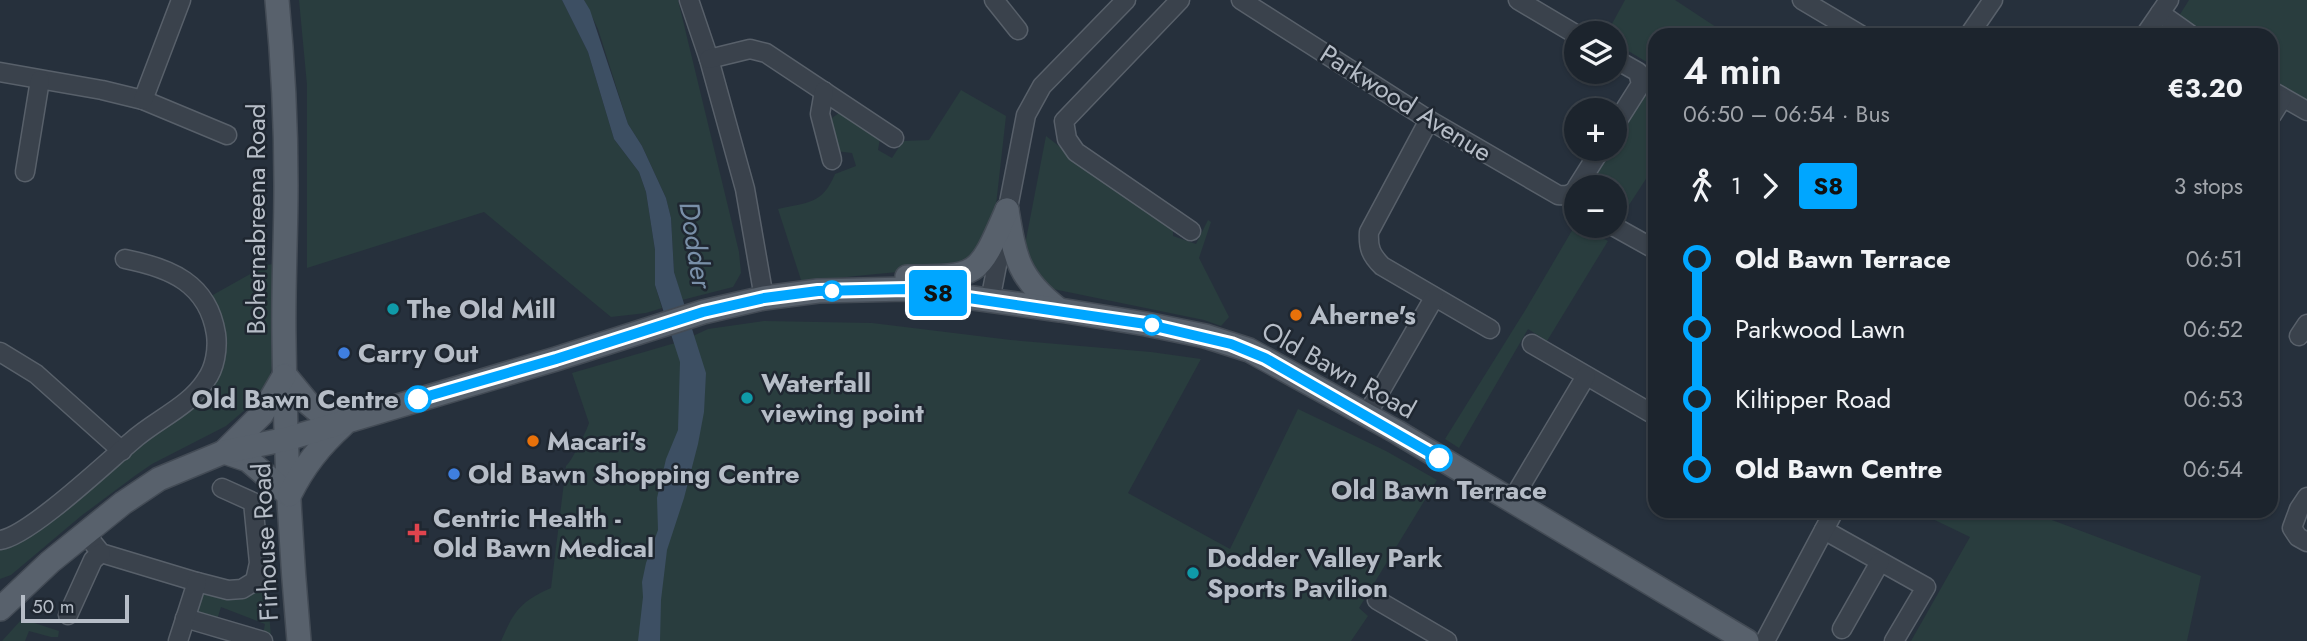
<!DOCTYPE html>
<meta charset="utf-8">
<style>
body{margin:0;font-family:Jost,sans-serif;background:#293039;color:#f1f3f6;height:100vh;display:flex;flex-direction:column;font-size:26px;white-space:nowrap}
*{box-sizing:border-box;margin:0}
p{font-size:23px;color:#a0a4aa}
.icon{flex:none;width:38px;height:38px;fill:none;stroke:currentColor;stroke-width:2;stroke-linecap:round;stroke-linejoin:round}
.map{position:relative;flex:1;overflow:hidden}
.side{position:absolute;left:1648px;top:28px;width:630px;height:490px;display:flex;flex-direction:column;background:#1c242d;border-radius:21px;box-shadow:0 2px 5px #0004,0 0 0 2px #3a4149}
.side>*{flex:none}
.badge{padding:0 14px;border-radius:5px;font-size:24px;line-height:46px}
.controls{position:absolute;left:1564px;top:21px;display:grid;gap:14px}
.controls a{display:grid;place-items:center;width:63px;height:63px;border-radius:50%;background:#1c242d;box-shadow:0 2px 5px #0004,0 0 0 2px #3a4149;font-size:35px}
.scale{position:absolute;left:21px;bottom:18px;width:108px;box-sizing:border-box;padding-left:7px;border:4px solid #b6bdc7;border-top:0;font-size:19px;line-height:24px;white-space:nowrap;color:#b6bdc7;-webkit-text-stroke:5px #1f2731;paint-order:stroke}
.map>.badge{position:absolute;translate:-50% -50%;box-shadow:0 0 0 4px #fff}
.legs{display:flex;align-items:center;gap:10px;height:77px;padding:0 35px;font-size:23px}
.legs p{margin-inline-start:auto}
.summary{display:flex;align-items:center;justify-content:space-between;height:119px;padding:0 35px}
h1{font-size:38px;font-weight:600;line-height:52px}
ul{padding:0 35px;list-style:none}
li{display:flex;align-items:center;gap:24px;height:70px;font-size:26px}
li i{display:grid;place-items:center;width:10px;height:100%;margin:0 9px;background:currentColor}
li i::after{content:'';width:18px;height:18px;margin:-9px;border:5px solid;border-radius:50%;background:#1c242d}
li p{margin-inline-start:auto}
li:first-child i{background:linear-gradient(#0000 50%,currentColor 0)}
li:last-child i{background:linear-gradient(currentColor 50%,#0000 0)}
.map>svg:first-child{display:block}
.green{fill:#293d3e}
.water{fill:#3d4f63}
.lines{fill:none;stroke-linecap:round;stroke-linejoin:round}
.minor-casing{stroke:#58606a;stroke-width:21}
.major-casing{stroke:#434b55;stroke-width:26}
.minor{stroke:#3a424c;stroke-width:18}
.major{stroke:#58616c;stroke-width:23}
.line-1-casing{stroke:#fff;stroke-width:16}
.line-1{stroke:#00a6ff;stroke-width:10}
.stop-1-dot{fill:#fff;stroke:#00a6ff;stroke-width:3.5}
.culture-dot{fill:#0f9aa8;stroke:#1f2731;stroke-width:2.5}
.food-dot{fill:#e8710a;stroke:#1f2731;stroke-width:2.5}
.shop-dot{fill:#3f7fe0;stroke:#1f2731;stroke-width:2.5}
.health-dot{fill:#e0444e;stroke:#1f2731;stroke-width:2.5}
.labels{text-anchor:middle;stroke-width:5;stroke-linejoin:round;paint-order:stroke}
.street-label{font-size:26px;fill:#b6bdc7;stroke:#1f2731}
.poi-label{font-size:26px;font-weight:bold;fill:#b6bdc7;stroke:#1f2731;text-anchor:start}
.stop-label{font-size:26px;font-weight:bold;fill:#b6bdc7;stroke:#1f2731;text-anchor:end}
.water-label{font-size:28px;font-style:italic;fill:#798fa8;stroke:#1f2731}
</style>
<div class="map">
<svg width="2307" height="641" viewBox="0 0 2307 641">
<rect width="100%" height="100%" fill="#26303c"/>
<g class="green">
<path d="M299,0H562L588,52L614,139L639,172L646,192L655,250V285L662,308L646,313L611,317L484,212L307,268V85Z"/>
<path d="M584,0H678L739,252L741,273L733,287L682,300L674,272L671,218L666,198L642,146L628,124L598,29Z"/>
<path d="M1625,0H1675L1719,29L1716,35H1656L1655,67L1615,43V33H1607Z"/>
<path d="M2189,0H2307V104L2272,80V35H2207L2179,16Z"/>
<path d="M1655,77V140L1647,155L1655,162V165L1627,208L1615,200V187H1586L1610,149H1615V141Z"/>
<path d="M961,90L1006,116L995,214L972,263C916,272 859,274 802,283L778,209C808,202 822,205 835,174L856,166L852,153L836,151L829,131L832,118L839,113H845L880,139L878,150L892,158L903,141L929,140Z"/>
<path d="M1046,136L1119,193L1173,227V236L1196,244L1208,220L1211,222L1199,258L1229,317L1221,326L1204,320L1053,289L1033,275L1024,250Z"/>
<path d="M1577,222V226H1594L1591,232L1608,241L1547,341L1528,329L1459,448L1445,439L1526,309Z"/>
<path d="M274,264V357L266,392L226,426L152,464L136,475L81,516L11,575L0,579V547L19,541L187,410L211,386V296L266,265Z"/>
<path d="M764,321L872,323L1011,340L1151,352L1201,359L1128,493L1230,549L1298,409L1386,451L1437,480L1359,608L1368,616L1351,641H501C514,611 520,602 551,588L566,466C572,461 586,432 589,423L572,373L682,341L708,329Z"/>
<path d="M1916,511H2028L2201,576L2187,641H1911L1970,537Z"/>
<path d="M266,573L271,637L263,634L265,624L221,607L217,620L196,612L203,592C232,598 251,606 266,573Z"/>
<path d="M22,619L59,631L58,637H51L29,631L25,641H2Z"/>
</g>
<path class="water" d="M562,0H584L590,10L628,124L642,146L666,198L671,218L674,272L706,373L704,412L698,444L684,498L667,550L661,600L660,641H638L643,597L642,582L646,563L658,530L657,498L666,459L678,430L680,362L655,285V250L646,192L639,172L614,139L588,52Z"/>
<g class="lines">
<defs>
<g id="minor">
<path d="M689,0L709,59L745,189L764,298"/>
<path d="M994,0L1018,30"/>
<path d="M1180,0L1064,121L1067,139L1076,152L1191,231"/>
<path d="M1241,0L1429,120L1558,195C1566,196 1572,195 1577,188"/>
<path d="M1518,0L1577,35"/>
<path d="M1802,0L1861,35"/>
<path d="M2160,13L2191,35"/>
<path d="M1969,35L1993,0"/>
<path d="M2145,35L2169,0"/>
<path d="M709,59L750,49L766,53L894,138"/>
<path d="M1615,59L1638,72L1641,84L1615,125"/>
<path d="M0,72L102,90L143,100L227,135"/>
<path d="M824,91L820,114L832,160"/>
<path d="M2272,91L2307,111"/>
<path d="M143,100L181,0"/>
<path d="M2272,115L2282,99"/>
<path d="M1429,120L1369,232C1368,248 1371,255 1382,266L1490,329"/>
<path d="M25,172L40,80"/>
<path d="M1577,187L1601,149"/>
<path d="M1613,226L1656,250"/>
<path d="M990,301L1026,115L1042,86L1126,0"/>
<path d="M2299,336L2307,324"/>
<path d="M1532,344L1656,416"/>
<path d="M0,352L36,374L122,451"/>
<path d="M1366,416L1434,298"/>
<path d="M2307,497L2299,509L2292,528L2298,537L2307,542"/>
<path d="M1511,502L1586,376"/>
<path d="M1824,530L1926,587L1894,641"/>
<path d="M85,533L101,553L197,582L228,590L242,589L255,581L259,563L253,502L222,488"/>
<path d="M0,540C28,537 107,462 132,441C155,420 189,407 206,380C215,368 218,349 216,334C208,283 170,268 125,259"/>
<path d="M1377,600L1447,641"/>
<path d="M68,615L93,560L101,553"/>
<path d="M185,618L263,641"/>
<path d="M1842,629L1880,562"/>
<path d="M178,641L197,582"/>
<path d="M1765,641L1834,511"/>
</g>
<g id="major">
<path d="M277,0C283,62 286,123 286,185C286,237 283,288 284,339C285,440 290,541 299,641"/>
<path d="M1007,210C1015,258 1018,278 1058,309"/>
<path d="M907,277C979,277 978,277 1007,210"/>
<path d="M285,375L308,403L320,413L348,420"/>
<path d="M224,452L262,414L284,376"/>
<path d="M224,452L248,460L289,495"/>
<path d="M290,494C304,466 320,446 343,425"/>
<path d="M0,609L50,562L123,503L159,479L224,452L287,439L556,359L703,312L764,298L818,291L907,289L1060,310L1146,324L1205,336L1249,350L1397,432L1747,641"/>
</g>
</defs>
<use href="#minor" class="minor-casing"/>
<use href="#major" class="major-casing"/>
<use href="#minor" class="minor"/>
<use href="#major" class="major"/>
</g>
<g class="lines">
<defs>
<path id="line-1" d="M418,399L556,359L703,312L764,298L818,291L907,289L1146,324L1231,344L1265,358L1439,458"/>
</defs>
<use href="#line-1" class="line-1-casing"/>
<use href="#line-1" class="line-1"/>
</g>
<g class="stop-1-dot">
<circle cx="832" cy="291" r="9"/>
<circle cx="1152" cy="325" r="9"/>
<circle cx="418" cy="399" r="12"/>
<circle cx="1439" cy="458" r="12"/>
</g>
<g class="culture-dot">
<circle cx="393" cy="309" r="7"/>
<circle cx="747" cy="398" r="7"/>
<circle cx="1193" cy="573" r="7"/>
</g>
<g class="food-dot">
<circle cx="1296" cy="315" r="7"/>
<circle cx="533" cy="441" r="7"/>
</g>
<g class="shop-dot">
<circle cx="344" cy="353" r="7"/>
<circle cx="454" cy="474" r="7"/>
</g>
<path class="health-dot" d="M413.5 522.5h7v7h7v7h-7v7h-7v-7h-7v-7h7z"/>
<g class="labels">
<g class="street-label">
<text transform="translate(1406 103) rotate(32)" y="9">Parkwood Avenue</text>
<text transform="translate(256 219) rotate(-90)" y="9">Bohernabreena Road</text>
<text transform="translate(1339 370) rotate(29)" y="9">Old Bawn Road</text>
<text transform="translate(265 542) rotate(-93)" y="9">Firhouse Road</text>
</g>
<g class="poi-label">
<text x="407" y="318">The Old Mill</text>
<text x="1310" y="324">Aherne's</text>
<text x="358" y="362">Carry Out</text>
<text x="761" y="392">Waterfall<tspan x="761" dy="30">viewing point</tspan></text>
<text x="547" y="450">Macari's</text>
<text x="468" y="483">Old Bawn Shopping Centre</text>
<text x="433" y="527">Centric Health -<tspan x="433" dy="30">Old Bawn Medical</tspan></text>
<text x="1207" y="567">Dodder Valley Park<tspan x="1207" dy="30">Sports Pavilion</tspan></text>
</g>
<g class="stop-label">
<text x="399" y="408">Old Bawn Centre</text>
<text x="1439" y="499" text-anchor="middle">Old Bawn Terrace</text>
</g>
<g class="water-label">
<text transform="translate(696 245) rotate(81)" y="10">Dodder</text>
</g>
</g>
</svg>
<div class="controls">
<a><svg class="icon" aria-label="layers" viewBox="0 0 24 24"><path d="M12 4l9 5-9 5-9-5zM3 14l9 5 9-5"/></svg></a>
<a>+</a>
<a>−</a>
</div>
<div class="scale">50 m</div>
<b class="badge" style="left:938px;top:293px;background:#00a6ff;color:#111">S8</b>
<section class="side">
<div class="summary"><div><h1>4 min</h1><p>06:50 – 06:54 · Bus</p></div><b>€3.20</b></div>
<div class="legs"><svg class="icon" aria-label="walk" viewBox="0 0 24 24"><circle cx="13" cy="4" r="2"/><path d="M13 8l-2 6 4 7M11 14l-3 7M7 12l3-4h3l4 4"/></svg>1<svg class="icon" aria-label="forward" viewBox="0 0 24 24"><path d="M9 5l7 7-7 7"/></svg><b class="badge" style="background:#00a6ff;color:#111">S8</b><p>3 stops</p></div>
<ul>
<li><i style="color:#00a6ff"></i><b>Old Bawn Terrace</b><p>06:51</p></li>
<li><i style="color:#00a6ff"></i><span>Parkwood Lawn</span><p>06:52</p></li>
<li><i style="color:#00a6ff"></i><span>Kiltipper Road</span><p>06:53</p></li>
<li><i style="color:#00a6ff"></i><b>Old Bawn Centre</b><p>06:54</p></li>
</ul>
</section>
</div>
